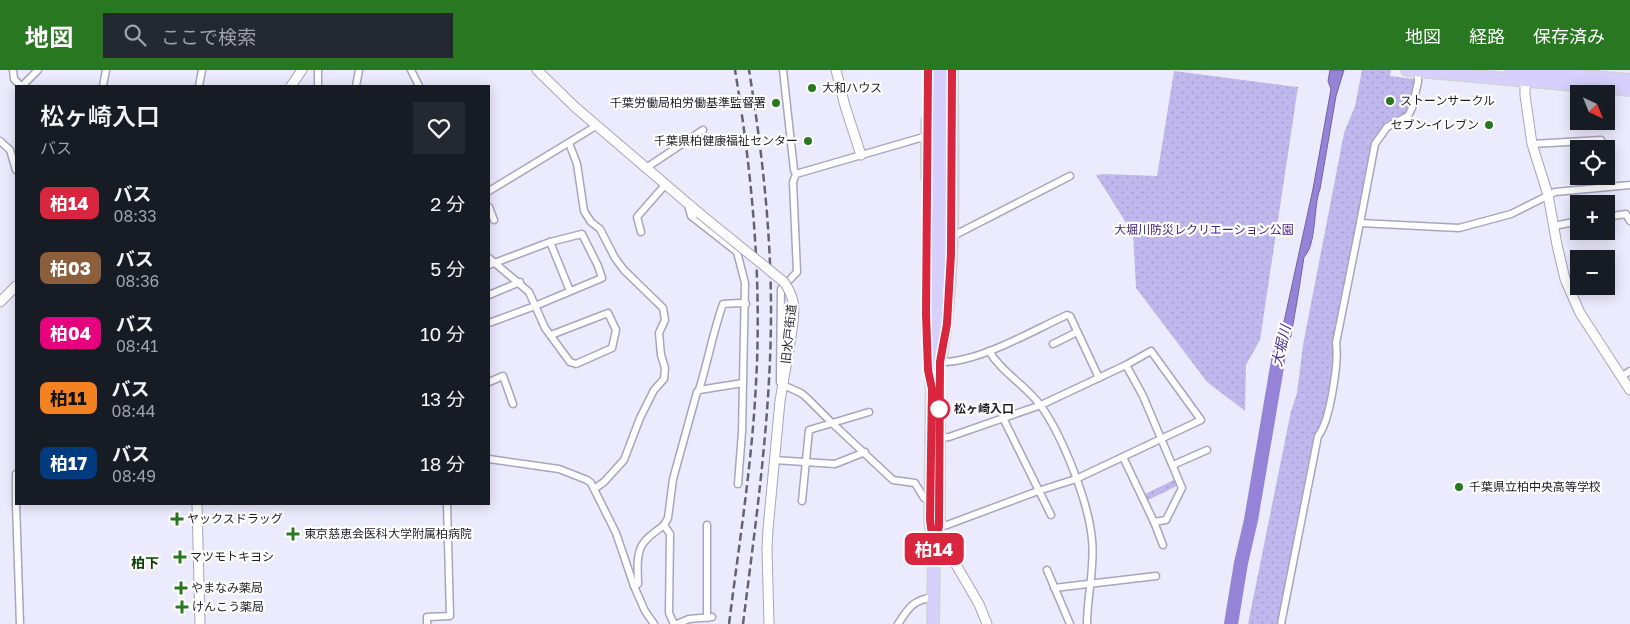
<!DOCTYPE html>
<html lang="ja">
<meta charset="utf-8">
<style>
body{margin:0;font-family:"Golos Text","Noto Sans JP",sans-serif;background:#242831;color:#f1f3f6;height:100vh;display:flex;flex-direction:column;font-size:19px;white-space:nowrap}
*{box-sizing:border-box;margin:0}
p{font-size:16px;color:#9ea1a6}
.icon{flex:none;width:28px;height:28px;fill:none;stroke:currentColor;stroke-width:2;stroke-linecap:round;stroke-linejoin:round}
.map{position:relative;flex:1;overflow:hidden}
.sheet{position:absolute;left:15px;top:15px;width:475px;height:420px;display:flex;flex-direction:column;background:#171b24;border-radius:0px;box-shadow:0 2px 12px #0003}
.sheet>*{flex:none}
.badge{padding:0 10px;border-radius:8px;font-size:18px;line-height:32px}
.needle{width:32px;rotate:137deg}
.fabs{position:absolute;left:1570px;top:15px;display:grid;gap:10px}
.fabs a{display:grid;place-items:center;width:45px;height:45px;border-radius:0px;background:#171b24;box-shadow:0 2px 12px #0003;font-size:25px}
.map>.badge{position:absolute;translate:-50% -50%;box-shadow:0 0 0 2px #fff}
.round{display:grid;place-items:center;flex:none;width:52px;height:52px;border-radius:0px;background:#242831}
.summary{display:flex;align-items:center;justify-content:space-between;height:85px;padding:0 25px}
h1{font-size:24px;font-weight:600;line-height:38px}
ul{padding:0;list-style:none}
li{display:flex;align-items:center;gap:15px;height:65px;padding:0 25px}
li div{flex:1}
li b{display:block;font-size:19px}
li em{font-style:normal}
li .badge{min-width:55px;font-weight:700;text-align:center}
header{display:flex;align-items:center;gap:30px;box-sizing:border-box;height:70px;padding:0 25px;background:#297821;color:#fff}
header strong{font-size:24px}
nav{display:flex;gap:28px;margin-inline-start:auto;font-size:18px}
.search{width:350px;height:45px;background:#242831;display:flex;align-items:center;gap:12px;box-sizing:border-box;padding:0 18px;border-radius:0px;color:#9ea1a6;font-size:19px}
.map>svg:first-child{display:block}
.park{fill:url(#park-dots)}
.water{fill:#9483d7;stroke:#7164a2}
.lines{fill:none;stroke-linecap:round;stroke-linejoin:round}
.river{stroke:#9483d7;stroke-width:14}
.street-casing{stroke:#a8a4c1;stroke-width:9}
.secondary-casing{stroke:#a8a4c1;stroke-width:11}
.highway-casing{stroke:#d2d2d4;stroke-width:14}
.street{stroke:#fff;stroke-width:6}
.secondary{stroke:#fff;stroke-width:9}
.highway{stroke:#d7d0fc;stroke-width:11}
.rail{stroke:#656371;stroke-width:2.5;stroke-dasharray:8 4;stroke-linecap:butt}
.secondary-bridge-casing{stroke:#a8a4c1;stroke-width:11;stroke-linecap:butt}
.secondary-bridge{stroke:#fff;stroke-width:9}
.line-casing{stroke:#fff;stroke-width:11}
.line{stroke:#d7263d;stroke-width:8}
.poi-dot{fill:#297821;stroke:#fff;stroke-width:2}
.stop-dot{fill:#fff;stroke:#d7263d;stroke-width:2.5}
.labels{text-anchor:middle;stroke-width:4.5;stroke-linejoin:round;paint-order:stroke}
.poi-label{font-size:12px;fill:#1f1d28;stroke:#fff;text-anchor:start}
.park-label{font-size:12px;fill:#452587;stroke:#fff}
.street-label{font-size:12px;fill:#1f1d28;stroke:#fff}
.stop-label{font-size:12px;font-weight:bold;fill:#1f1d28;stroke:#fff;text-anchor:start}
.water-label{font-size:14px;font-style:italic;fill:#4a2c8e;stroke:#fff}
.neighbourhood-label{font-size:14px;font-weight:bold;fill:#0c4007;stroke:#fff}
</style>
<header>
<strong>地図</strong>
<div class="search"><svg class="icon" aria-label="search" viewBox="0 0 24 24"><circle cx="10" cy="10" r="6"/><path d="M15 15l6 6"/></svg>ここで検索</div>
<nav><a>地図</a><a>経路</a><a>保存済み</a></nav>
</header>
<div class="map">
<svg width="1630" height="554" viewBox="0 0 1630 554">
<defs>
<pattern id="park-dots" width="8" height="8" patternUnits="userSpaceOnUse" patternTransform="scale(1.25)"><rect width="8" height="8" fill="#c0b8ed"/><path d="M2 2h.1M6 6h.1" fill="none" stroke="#a59ecb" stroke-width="1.8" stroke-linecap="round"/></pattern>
</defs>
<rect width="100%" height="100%" fill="#eceafd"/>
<g class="park">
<path d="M1362,0H1391L1390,6L1414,9L1410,38L1403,46L1390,52L1382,59L1372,76L1347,200L1333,306L1321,355L1315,365L1278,554H1248L1291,341L1297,323L1303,275L1344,63L1355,36Z"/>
<path d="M1174,1L1298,17L1260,270L1246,295L1245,341L1207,312L1136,218L1133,164L1096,105L1103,104L1157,106Z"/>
<path d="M1178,408L1181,414L1144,432L1141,426Z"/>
</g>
<path class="water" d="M1330,0H1344L1336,26L1320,119C1313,137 1317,174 1304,187C1300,213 1296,239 1291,265C1288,277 1283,290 1279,302H1273L1313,119L1331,19L1328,11Z"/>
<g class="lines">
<path class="river" d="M1231,554L1241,493L1251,450L1279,285"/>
<defs>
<g id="street">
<path d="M13,0L14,9L21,16"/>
<path d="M411,0L419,16"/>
<path d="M783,0L794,100L796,104"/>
<path d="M22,16L38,0"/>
<path d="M103,16L106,0"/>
<path d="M199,16L202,0"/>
<path d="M318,16V0"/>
<path d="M356,16L359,0"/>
<path d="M0,71L10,80L16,100"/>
<path d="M569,73L577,94L584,141L591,152L600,159L615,188L624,200L663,238L665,250L659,263L661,285L665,298L664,309L654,320L640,348L624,390L604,412L594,419"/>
<path d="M1532,74L1601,70"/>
<path d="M646,98L703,60"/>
<path d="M489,121L596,56"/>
<path d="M688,135L691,146L737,182L745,213L742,362L738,414"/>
<path d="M489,137L494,150"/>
<path d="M1606,147L1626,144L1630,151"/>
<path d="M1360,153L1459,158L1511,144L1555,122L1630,115"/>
<path d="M1554,156L1579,151"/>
<path d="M641,162L637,147L665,115"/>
<path d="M951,165H955L1070,106"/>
<path d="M550,172L570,221"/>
<path d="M489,188L529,222L545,258L570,292L576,294L612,278L616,260L608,243L551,265"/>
<path d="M489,195L550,172L582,164L598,196L602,208L535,236L489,253"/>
<path d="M489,225L520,212"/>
<path d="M1053,274L1077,262"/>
<path d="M989,281C1002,303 1027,316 1041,336C1063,367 1089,433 1092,470C1095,498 1087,526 1087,554"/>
<path d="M940,292C978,293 1032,261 1067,245L1070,246L1099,308"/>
<path d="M1126,295L1143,326L1182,418L1166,450L1154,452L1163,475"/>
<path d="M1621,307L1630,301"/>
<path d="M489,312L503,306L513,334"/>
<path d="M780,312L781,219L797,202L793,112L796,104L927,66"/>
<path d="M783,315L801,323L807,328L832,353L893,410L915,413L924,428H930"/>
<path d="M699,320C708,291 713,262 723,234L739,233L746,234"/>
<path d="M1003,348L1051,445"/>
<path d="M1123,387L1154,452"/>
<path d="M489,389L559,399L587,410L591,413L616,463L634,516L645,541L654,554"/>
<path d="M774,390L835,394L865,382"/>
<path d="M1173,395L1207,380"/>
<path d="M16,404V433"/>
<path d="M802,431L809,360L869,342"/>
<path d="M16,434L20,554"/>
<path d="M707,455V548"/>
<path d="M939,456L947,455L1038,421L1076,409L1201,350L1151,281L1126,295L1041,335L949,367L939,368"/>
<path d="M1047,500L1070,554"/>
<path d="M634,516L638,514C638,501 635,482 645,471C650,465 658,460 664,455"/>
<path d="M1054,518L1156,506"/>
<path d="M427,554V547L450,546L447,434"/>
<path d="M674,554L669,543L670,464L664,455L668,448L673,409L697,322L699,320L743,313"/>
<path d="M677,554L689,549L712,547"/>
<path d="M898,554C909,537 913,530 934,527"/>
<path d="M1281,554L1318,366C1330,352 1339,291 1336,273L1360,153L1375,74L1387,57L1408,46L1412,38L1418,12V1"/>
</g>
<g id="secondary">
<path d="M537,0L575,37L699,143"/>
<path d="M836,0L845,36L861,85"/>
<path d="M1525,6V25L1532,74L1548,125L1557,175L1565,209L1580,243L1630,320"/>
<path d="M291,16L302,0"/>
<path d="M0,232L16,216"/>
<path d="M197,434L200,554"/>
<path d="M934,479L946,482L952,488L979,534L987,554"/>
<path d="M769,554L767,479L768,459L780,331L791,267"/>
</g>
<g id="highway">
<path d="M1407,0L1630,20"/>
<path d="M1511,0L1630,10"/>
<path d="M927,108V51"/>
<path d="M941,253L944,0"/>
<path d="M940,292C957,197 952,96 952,0"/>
<path d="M936,468L939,456V354"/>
<path d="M933,554L934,479L930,450L936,0"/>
</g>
</defs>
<use href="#street" class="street-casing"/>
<use href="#secondary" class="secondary-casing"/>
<use href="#highway" class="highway-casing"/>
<use href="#street" class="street"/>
<use href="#secondary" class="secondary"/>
<use href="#highway" class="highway"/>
<g class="rail">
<path d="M729,554C739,474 752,394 756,313C762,209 752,103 735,0"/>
<path d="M743,554C756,450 771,346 771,241C771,160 762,80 749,0"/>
</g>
<defs>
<path id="secondary-bridge" d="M699,143L784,212C798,232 794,244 791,267"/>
</defs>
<use href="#secondary-bridge" class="secondary-bridge-casing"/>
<use href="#secondary-bridge" class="secondary-bridge"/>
</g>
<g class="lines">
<defs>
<path id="line" d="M928,0L926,244L928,300L932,319L930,450L934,479L939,456L940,292L947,254L951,184L952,0"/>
</defs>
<use href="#line" class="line-casing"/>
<use href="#line" class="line"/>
</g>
<g class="poi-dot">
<circle cx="812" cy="18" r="5"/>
<circle cx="1390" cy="31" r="5"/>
<circle cx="776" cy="33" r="5"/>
<circle cx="1489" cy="55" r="5"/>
<circle cx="808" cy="71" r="5"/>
<circle cx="1459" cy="417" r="5"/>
<path d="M174.5 441.5h5v5h5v5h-5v5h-5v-5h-5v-5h5z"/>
<path d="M290.5 456.5h5v5h5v5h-5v5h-5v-5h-5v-5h5z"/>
<path d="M177.5 479.5h5v5h5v5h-5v5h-5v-5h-5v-5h5z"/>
<path d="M178.5 510.5h5v5h5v5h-5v5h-5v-5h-5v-5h5z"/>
<path d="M179.5 529.5h5v5h5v5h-5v5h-5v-5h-5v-5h5z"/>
</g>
<circle class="stop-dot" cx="939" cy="339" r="10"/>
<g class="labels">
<g class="poi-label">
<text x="822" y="22">大和ハウス</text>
<text x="1400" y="35">ストーンサークル</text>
<text x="766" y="37" text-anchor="end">千葉労働局柏労働基準監督署</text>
<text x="1479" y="59" text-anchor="end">セブン-イレブン</text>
<text x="798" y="75" text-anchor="end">千葉県柏健康福祉センター</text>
<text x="1469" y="421">千葉県立柏中央高等学校</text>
<text x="187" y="453">ヤックスドラッグ</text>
<text x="304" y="468">東京慈恵会医科大学附属柏病院</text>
<text x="190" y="491">マツモトキヨシ</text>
<text x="191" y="522">やまなみ薬局</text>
<text x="192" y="541">けんこう薬局</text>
</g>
<g class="park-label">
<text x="1204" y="164">大堀川防災レクリエーション公園</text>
</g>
<g class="street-label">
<text transform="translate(789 264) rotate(-84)" y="4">旧水戸街道</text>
</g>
<g class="stop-label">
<text x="954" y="343">松ヶ崎入口</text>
</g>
<g class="water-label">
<text transform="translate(1281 276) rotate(-77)" y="5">大堀川</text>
</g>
<g class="neighbourhood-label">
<text x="145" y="498">柏下</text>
</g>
</g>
</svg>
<div class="fabs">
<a><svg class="needle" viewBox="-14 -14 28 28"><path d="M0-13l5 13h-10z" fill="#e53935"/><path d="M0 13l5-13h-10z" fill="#9ea1a6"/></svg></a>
<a><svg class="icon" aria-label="locate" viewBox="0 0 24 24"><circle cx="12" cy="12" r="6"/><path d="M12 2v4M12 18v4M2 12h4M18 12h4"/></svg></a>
<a>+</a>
<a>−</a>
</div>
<b class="badge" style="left:934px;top:479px;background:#d7263d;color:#fff">柏14</b>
<section class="sheet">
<div class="summary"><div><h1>松ヶ崎入口</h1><p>バス</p></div><a class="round"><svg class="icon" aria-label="heart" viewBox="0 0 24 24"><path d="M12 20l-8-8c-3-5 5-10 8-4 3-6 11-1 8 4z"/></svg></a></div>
<ul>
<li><span class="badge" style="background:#d7263d;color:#fff">柏14</span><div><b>バス</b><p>08:33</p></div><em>2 分</em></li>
<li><span class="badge" style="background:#8b5e3c;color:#fff">柏03</span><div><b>バス</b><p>08:36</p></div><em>5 分</em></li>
<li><span class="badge" style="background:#e6007e;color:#fff">柏04</span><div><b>バス</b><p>08:41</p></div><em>10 分</em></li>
<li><span class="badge" style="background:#f58220;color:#111">柏11</span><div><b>バス</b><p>08:44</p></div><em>13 分</em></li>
<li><span class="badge" style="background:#003b80;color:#fff">柏17</span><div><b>バス</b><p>08:49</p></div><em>18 分</em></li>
</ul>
</section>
</div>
